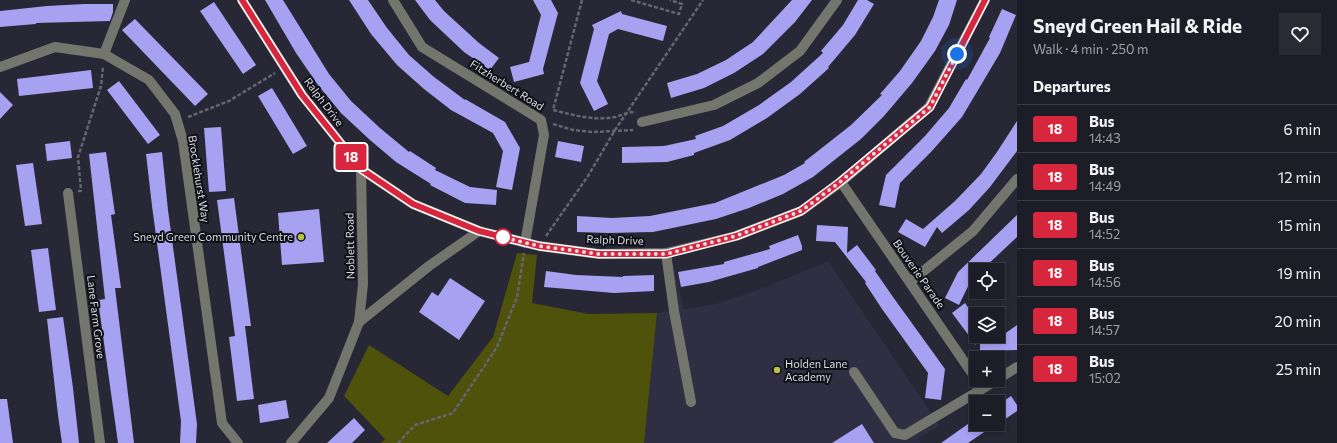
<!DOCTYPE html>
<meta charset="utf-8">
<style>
body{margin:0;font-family:Commissioner,sans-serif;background:#2a2a34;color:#f1f3f6;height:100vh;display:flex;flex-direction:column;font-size:15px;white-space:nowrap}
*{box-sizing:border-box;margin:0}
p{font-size:13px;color:#a0a2a8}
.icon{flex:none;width:22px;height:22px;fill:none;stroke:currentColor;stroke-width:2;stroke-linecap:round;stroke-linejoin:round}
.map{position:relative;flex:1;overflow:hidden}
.drawer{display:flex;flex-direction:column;background:#1d1d28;width:320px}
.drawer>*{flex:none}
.badge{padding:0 8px;border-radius:3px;font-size:14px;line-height:26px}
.fabs{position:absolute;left:969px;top:263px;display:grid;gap:8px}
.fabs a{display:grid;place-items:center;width:36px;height:36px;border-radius:0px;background:#1d1d28;box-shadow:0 2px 6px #0003,0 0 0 1px #3b3b45;font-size:20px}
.you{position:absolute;width:20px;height:20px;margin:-10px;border:3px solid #fff;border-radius:50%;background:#1a73e8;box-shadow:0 0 0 6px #1a73e833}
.map>.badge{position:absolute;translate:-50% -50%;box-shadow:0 0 0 2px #fff}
h2{padding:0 16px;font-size:15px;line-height:36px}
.round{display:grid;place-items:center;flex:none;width:42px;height:42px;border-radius:0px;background:#2a2a34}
.summary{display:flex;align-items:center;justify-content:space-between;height:68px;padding:0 16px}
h1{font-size:19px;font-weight:700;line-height:30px}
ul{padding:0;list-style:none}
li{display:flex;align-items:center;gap:12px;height:48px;padding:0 16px;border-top:1px solid #3b3b45}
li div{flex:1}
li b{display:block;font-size:15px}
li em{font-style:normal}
li .badge{min-width:44px;font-weight:700;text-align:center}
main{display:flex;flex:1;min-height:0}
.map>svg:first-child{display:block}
.built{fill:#2f2e43}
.green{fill:#4e520a}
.building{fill:#a6a1f1}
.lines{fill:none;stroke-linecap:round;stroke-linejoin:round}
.path{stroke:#656672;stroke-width:2.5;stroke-dasharray:4 2;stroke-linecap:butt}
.minor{stroke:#74756d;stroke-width:10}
.line-casing{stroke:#fff;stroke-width:9}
.line{stroke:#d7263d;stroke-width:6}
.walk{stroke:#dadbe4;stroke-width:4;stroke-dasharray:0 7.2}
.poi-dot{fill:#b8c147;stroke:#101017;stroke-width:1.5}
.stop-dot{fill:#fff;stroke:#d7263d;stroke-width:2}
.labels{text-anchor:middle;stroke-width:4;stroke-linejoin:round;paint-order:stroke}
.street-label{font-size:11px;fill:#dadbe4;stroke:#101017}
.poi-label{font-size:11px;fill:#dadbe4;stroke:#101017;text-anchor:end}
</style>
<main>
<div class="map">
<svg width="1017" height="443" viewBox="0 0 1017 443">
<rect width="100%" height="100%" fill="#272735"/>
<path class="built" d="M828,261L940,426L918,438L921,443H644L657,313L670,311L663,265L673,263L684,309L716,304L769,286Z"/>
<path class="green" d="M517,253L537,255L532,303L589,314L657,313L644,443H381L385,439L344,396L369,345L448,396L493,337Z"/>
<g class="building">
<path d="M265,0H283L329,74L351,101L380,128L409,152L410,151L436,168L435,170L470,187L497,190L496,205L465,203L430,185L431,184L396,162L370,140L341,113L318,85L296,53Z"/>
<path d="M349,0H368L387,28L409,55L434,77L465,100V99L505,122L520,148L512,190L496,187L503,151L493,133L451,110L424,89L397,65L371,34Z"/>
<path d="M415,0H435L444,11L479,43L499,58L490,70L464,52L430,20Z"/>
<path d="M533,0H551L558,13L543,69L544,74L514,82L510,67L529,62L541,15Z"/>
<path d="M792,0H812L795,22L763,54L734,73L704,88L671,98L667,83L697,74L726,60L753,42Z"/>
<path d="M858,0H867L874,4L855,35L828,67L829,68L800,94L767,118L730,140L694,153V155L667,162L622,163V147L664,146L696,139L695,136L723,126L759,105L791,82L823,53L821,51L843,25Z"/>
<path d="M939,0H957L949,25L935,51L912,83L884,116L861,139L813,177L783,194L749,208L716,219L653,232L608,233L577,232V216L612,218L650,216L715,203L784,175L805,163L804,162L851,125L882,95L880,94L900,71L921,41L933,17Z"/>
<path d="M214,2L256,65L243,74L200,11Z"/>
<path d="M84,4H113V12L110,21L36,23V24L0,27V11L47,6Z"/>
<path d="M1002,9L1016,15L1000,53L962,117L931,152L900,183L895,208L879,205L886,175L925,136L949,108L966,79L967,80L990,38L989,37Z"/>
<path d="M621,11L622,14L667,26L663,41L618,29L609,34L597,81L608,104L594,111L580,83L594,29L592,25Z"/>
<path d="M135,19L208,94L195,106L122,30Z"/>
<path d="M91,70L93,88L19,96L17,79Z"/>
<path d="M119,81L160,135L148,144L107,90Z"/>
<path d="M272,88L307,146L293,154L258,96Z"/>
<path d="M0,92L13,105L0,119Z"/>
<path d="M1017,121V151L990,187L969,210L942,233L937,227L925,247L898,232L906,219L923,229L955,201L981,174L997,152Z"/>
<path d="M221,127L226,191L209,192L204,128Z"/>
<path d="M70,141L72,158L47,161L45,144Z"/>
<path d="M558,141L584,146L581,162L555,157Z"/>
<path d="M106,152L115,214L111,215L121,288H115L134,443H118L98,300L105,299L89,154Z"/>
<path d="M162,152L168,210L197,424L196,443H180L181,421L152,206L146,154Z"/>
<path d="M33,163L42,224L25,226L16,165Z"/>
<path d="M234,198L251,326H245L254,399L237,401L229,337L235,336L217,200Z"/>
<path d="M319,209L324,262L282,265L278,213Z"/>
<path d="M1017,215V237L982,270H976L959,305L945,298L958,272Z"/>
<path d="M817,225L848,227L847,253L857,245L876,270L875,271L893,297L945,369L941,400L925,398L928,373L882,309L865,283L866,282L835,242L816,241Z"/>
<path d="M798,235L802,246V250L758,267V268L709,282L681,287L678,272L724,264V262L770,249L769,246Z"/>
<path d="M48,248L56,310L39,312L31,250Z"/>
<path d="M546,271L576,275L623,277V276L654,275V291L614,293L544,287Z"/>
<path d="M450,278L485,301L459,340L419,312L432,292L438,296Z"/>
<path d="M965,303L976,319V345L952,313Z"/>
<path d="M63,317L73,388L79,443H62L58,415L47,319Z"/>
<path d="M1017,325V350L980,351V336L1003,335Z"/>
<path d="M1011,396L1017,405V411L998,424V405Z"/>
<path d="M0,399H7L13,443H0Z"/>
<path d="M286,400L289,418L260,423L258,405Z"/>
<path d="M354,418L365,430L352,443H327Z"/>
<path d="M975,419L976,424H996L968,443H941Z"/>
<path d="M862,424L874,443H832Z"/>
</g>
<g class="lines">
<g class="path">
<path d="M582,0L553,110C574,115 592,121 615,117C623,115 627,112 636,112"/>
<path d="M631,0L679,14L682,4L670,0"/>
<path d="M188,117L229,101L275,73"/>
<path d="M553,124L573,130L593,132L633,130"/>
<path d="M78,191H81L78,157L101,86L103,67"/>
<path d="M546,236L588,176L615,130L703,0"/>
<path d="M398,443L415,425L453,413L497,347L517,297L524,253"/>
</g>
<g class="minor">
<path d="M242,0L302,95L361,169L413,204L479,231L539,246L599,254L666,253L736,236L801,211L841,182L929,107L985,0"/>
<path d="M393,0L422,47L541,120L544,135L525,243"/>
<path d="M104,54L125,0"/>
<path d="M0,67L55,47L104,54L149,80L175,114L183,141L222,423L238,443"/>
<path d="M642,122L714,105L758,83L800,51L837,0"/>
<path d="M841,182L976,379"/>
<path d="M68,193L100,443"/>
<path d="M666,253L674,311L691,402"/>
<path d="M910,282L973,231L1017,179"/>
<path d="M359,322L429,266L479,231"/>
<path d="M854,372L895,433L905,435L997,380"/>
<path d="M998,379L1017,367"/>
<path d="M291,443L329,398L359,322L363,284L361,169"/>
</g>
</g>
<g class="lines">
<defs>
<path id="line" d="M242,0L302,95L361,169L413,204L479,231L539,246L599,254H666L736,236L801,211L840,182L930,107L985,0"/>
</defs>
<use href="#line" class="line-casing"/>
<use href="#line" class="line"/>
<path class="walk" d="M503,237H501L539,246L599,254H666L736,236L801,211L840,182L930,107L957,54"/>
</g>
<g class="poi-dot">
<circle cx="301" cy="237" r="4"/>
<circle cx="777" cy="370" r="4"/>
</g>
<circle class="stop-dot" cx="503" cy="237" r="8"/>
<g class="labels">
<g class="street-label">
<text transform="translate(507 85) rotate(32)" y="4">Fitzherbert Road</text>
<text transform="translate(324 102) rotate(53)" y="4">Ralph Drive</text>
<text transform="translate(199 179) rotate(81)" y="4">Brocklehurst Way</text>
<text transform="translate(615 240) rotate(2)" y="4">Ralph Drive</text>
<text transform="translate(350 246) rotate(-91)" y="4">Noblett Road</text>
<text transform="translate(919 274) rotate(55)" y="4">Bouverie Parade</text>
<text transform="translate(96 317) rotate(83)" y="4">Lane Farm Grove</text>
</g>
<g class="poi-label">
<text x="293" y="241">Sneyd Green Community Centre</text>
<text x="785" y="368" text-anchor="start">Holden Lane<tspan x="785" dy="13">Academy</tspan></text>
</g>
</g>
</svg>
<div class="fabs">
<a><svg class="icon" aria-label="locate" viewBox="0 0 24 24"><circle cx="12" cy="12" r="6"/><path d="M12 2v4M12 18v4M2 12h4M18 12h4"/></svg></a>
<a><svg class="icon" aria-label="layers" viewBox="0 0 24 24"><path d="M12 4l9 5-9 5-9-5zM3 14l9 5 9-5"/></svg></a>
<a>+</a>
<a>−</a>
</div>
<div class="you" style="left:957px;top:54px"></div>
<b class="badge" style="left:351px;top:157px;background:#d7263d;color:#fff">18</b>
</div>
<section class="drawer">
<div class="summary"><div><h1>Sneyd Green Hail &amp; Ride</h1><p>Walk · 4 min · 250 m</p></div><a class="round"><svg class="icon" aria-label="heart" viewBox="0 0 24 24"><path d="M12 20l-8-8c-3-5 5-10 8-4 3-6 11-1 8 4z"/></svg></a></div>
<h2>Departures</h2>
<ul>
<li><span class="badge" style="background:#d7263d;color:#fff">18</span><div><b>Bus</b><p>14:43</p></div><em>6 min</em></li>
<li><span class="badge" style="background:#d7263d;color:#fff">18</span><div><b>Bus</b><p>14:49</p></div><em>12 min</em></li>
<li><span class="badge" style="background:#d7263d;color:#fff">18</span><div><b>Bus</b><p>14:52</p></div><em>15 min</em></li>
<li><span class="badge" style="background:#d7263d;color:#fff">18</span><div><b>Bus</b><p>14:56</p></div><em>19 min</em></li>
<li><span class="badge" style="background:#d7263d;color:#fff">18</span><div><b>Bus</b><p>14:57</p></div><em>20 min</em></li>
<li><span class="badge" style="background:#d7263d;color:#fff">18</span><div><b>Bus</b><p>15:02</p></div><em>25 min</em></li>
</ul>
</section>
</main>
